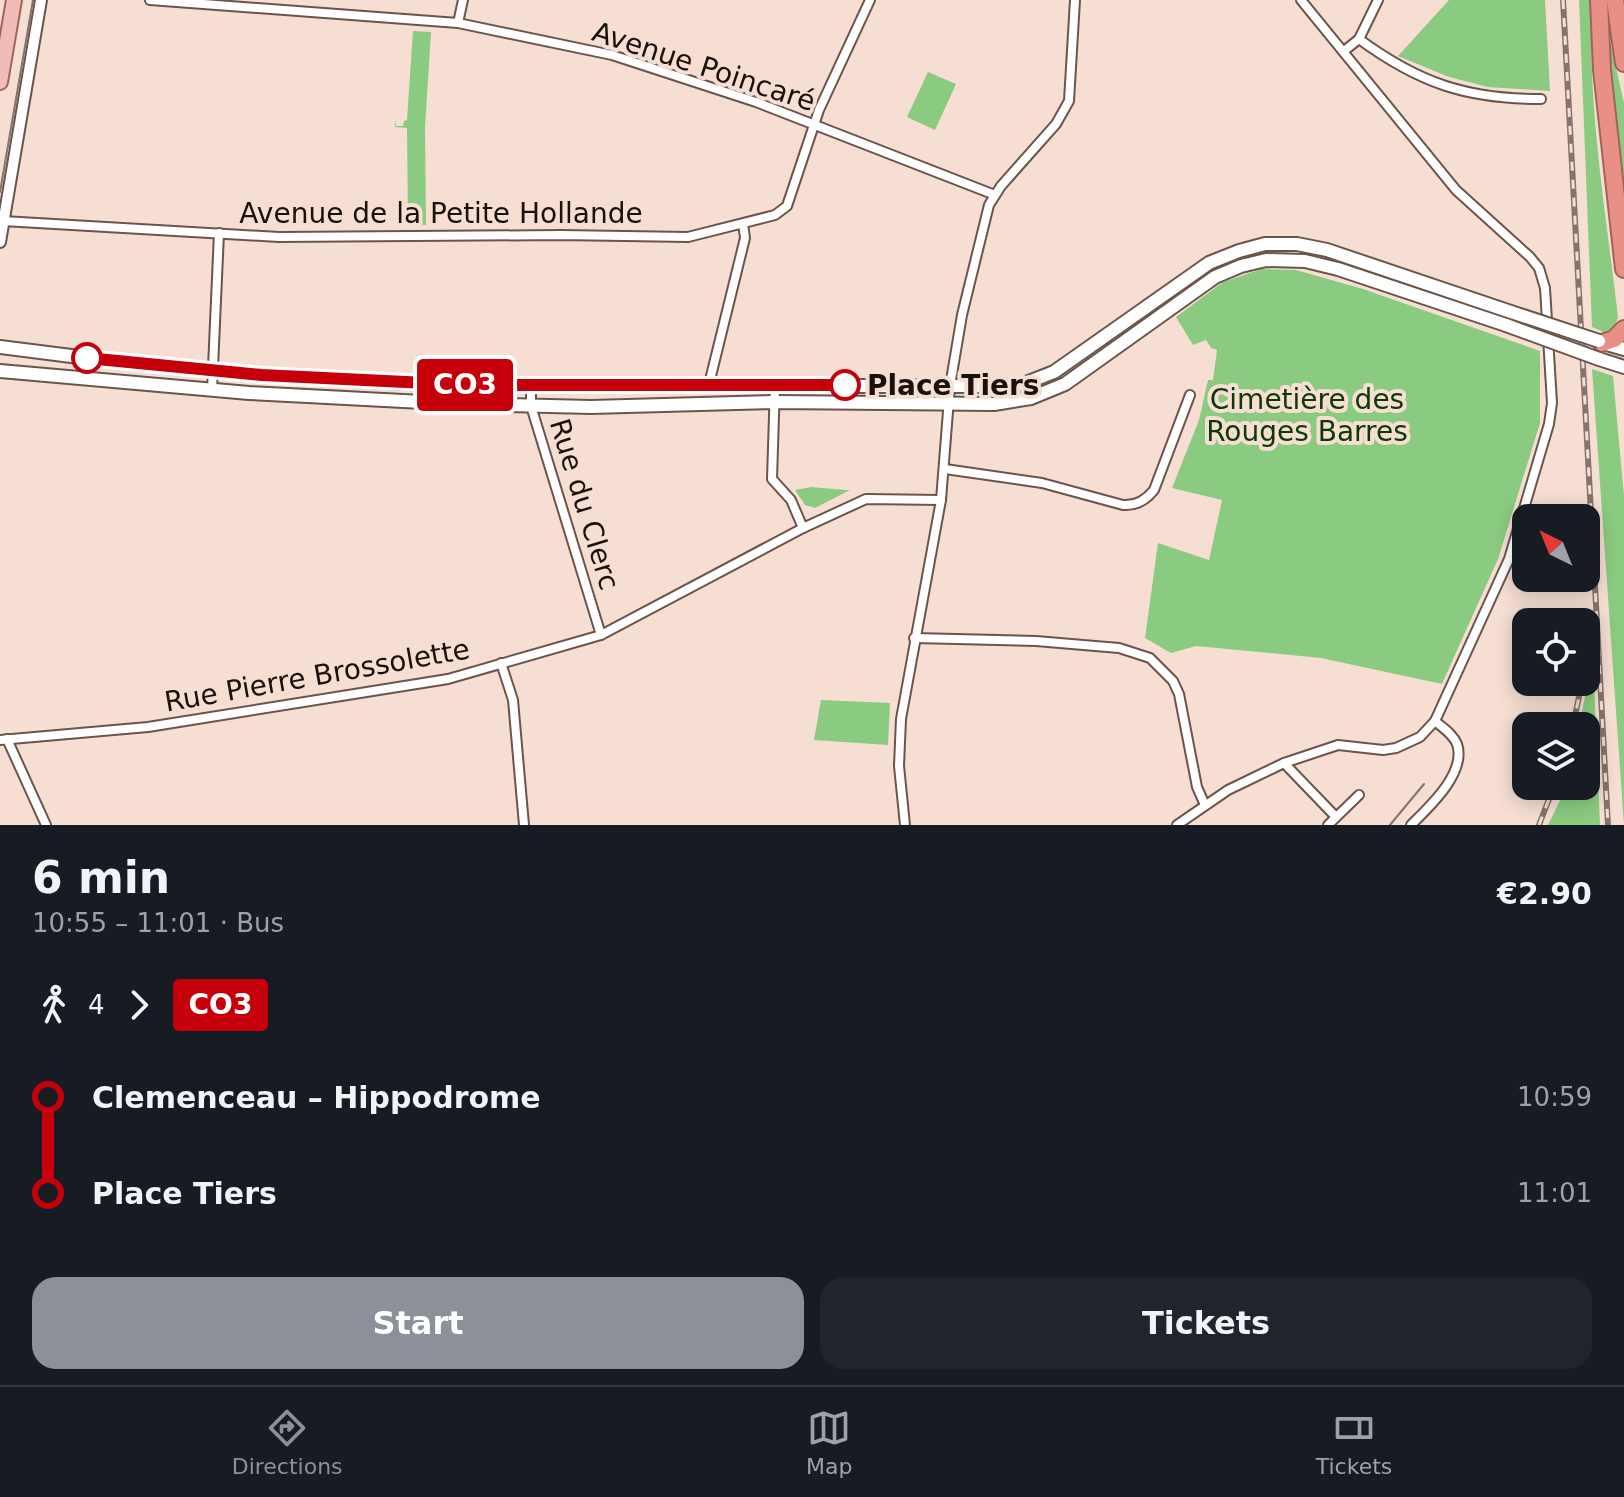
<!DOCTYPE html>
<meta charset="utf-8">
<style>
body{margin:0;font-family:"DejaVu Sans",sans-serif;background:#20242c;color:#f1f3f6;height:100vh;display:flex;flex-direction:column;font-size:30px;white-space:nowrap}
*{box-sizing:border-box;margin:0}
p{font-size:26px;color:#9ea1a6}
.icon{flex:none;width:44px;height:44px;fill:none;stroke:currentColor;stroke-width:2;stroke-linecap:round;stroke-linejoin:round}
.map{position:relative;height:825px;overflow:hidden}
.details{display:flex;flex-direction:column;background:#171b24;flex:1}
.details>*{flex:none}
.badge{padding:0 16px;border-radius:6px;font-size:28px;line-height:52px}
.needle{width:52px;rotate:317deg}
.tools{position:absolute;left:1512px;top:504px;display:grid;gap:16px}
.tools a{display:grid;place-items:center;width:88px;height:88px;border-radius:16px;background:#171b24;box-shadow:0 4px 20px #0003;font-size:40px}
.map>.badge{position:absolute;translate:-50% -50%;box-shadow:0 0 0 4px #fff}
.legs{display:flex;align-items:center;gap:12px;height:88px;padding:0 32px;font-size:26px}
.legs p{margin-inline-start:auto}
.overview{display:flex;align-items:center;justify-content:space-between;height:136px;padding:0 32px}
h1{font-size:44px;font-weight:800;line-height:60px}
.cta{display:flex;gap:16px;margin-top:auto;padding:16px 32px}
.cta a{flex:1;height:92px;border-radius:24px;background:#8c9099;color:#fff;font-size:32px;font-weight:800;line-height:92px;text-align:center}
.cta a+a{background:#20242c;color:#f1f3f6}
ul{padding:0 32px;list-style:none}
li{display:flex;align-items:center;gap:28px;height:96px;font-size:30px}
li i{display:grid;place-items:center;width:12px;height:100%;margin:0 10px;background:currentColor}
li i::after{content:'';width:20px;height:20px;margin:-10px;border:6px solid;border-radius:50%;background:#171b24}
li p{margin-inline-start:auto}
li:first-child i{background:linear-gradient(#0000 50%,currentColor 0)}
li:last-child i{background:linear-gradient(currentColor 50%,#0000 0)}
.tab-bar{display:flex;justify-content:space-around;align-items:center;height:112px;border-top:2px solid #363941;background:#171b24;font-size:22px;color:#9ea1a6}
.tab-bar a{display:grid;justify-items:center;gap:4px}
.tab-bar .current{color:#8c9099}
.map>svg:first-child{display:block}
.green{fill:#8bcb81}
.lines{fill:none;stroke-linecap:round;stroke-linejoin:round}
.minor-casing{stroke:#69554c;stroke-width:12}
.tertiary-casing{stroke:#69554c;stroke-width:14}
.secondary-casing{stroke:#69554c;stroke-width:16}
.primary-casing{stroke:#a0635c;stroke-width:18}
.motorway-casing{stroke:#a0635c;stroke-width:20}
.minor{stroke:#fff;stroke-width:8}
.tertiary{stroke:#fff;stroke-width:10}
.secondary{stroke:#fff;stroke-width:12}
.primary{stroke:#f1bcb6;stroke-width:14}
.motorway{stroke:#e88f86;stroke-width:16}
.tram{stroke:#84746d;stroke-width:2}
.rail-casing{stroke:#84746d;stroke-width:6}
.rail{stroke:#f6ded3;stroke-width:3;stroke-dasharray:9;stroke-linecap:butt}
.secondary-bridge-casing{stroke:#69554c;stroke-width:16;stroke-linecap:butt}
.secondary-bridge{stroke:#fff;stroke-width:12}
.line-1-casing{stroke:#fff;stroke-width:18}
.line-1{stroke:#c5000a;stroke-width:12}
.stop-1-dot{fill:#fff;stroke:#c5000a;stroke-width:4}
.labels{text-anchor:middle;stroke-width:8;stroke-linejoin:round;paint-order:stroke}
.street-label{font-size:28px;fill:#19110e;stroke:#f6ded3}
.stop-label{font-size:28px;font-weight:bold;fill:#19110e;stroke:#f6ded3;text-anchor:start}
.park-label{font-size:28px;fill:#0d3907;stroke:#f6ded3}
</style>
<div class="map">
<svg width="1624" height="825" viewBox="0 0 1624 825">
<rect width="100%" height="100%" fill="#f6ded3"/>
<g class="green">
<path d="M1449,0H1545L1550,91L1488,87L1449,77L1398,56Z"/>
<path d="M1579,0H1592C1587,105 1606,213 1618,317L1615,327L1604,332L1592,327Z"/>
<path d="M413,31L431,32L425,128L426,225H408L407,128L395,127V120L396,126H403L404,121L407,120Z"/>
<path d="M1608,32L1624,103V178L1607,65Z"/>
<path d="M928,72L956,84L935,130L907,117Z"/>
<path d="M1262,269L1296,270L1363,289L1540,351V423L1498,559L1442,684L1321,658L1196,646L1171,653L1145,638L1158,543L1209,560L1222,500L1172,488L1199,420L1208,380H1213L1217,350L1211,348L1206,340L1193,345L1176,317L1223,282Z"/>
<path d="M1592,369L1613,376L1624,496V825Z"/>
<path d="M811,487L846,490H850L815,508L805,505L795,490Z"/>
<path d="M1593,657L1600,825H1548L1567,786H1586V726H1579Z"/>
<path d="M821,700L890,703L888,745L814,740Z"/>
</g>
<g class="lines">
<defs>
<g id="minor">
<path d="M150,0L458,23L612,55L756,102L995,195"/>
<path d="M458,23L463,0"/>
<path d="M1359,39C1419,83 1466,99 1541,99"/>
<path d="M1344,51L1359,39L1378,0"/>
<path d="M3,221L279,237L561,235L688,237L775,215L787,206L819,110L870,0"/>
<path d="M709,384L745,238L743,224"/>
<path d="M775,384L772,479L791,500L803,528"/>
<path d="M531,386V406L601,635"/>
<path d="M212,390L219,233"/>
<path d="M945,469L1042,483L1123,505C1136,506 1146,500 1154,490L1190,395"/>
<path d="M914,638L1036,641L1119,648L1150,658L1173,681L1179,694L1197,787L1205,805"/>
<path d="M501,663L513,700L524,825"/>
<path d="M7,739L46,825"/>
<path d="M0,740L148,727L448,679L601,635L803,528L866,499L941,500"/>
<path d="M1284,763L1336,817"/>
<path d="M905,825L899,766L901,719L941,500L950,386L962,315L989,205L1001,186L1056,124L1069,101L1075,0"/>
<path d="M1177,825L1228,790L1284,763L1338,745L1383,750L1396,748L1420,737L1435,721L1509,559L1549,424L1552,403L1545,288L1539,268L1530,257L1456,190L1301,0"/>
<path d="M1328,825L1359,795"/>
<path d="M1411,825C1428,808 1467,773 1457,744C1453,734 1443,728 1435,721"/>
</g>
<path id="tertiary" d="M0,242L41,0"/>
<g id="secondary">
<path d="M1600,342L1624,349"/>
<path d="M0,347L87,358L262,375L406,383L531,386H1001L1026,383L1054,372L1209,263L1239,251L1265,244H1297L1327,250L1511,312"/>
<path d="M1599,359L1624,367"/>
<path d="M0,371L249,393L461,404L591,407L775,402L994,404L1031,398L1065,384L1215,277L1241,266L1266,260L1305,261L1338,269L1506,325"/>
</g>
<path id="primary" d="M0,82L14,0"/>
<g id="motorway">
<path d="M1599,0L1602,70L1624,269"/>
<path d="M1615,0L1624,63"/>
<path d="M1602,343L1614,339L1624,329"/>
</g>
</defs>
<use href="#minor" class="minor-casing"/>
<use href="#tertiary" class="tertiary-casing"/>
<use href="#secondary" class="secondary-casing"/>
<use href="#primary" class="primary-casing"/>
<use href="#motorway" class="motorway-casing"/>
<use href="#minor" class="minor"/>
<use href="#tertiary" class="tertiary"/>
<use href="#secondary" class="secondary"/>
<use href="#primary" class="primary"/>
<use href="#motorway" class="motorway"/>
<g class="tram">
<path d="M0,192L33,0"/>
<path d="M1390,825L1424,784"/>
</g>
<defs>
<g id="rail">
<path d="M1563,0L1608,825"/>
<path d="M1586,659L1590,628"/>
<path d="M1573,726L1582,682"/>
<path d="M1539,825L1554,786"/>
</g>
</defs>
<use href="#rail" class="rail-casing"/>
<use href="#rail" class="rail"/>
<defs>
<g id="secondary-bridge">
<path d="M1511,312L1599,341"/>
<path d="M1506,325L1599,359"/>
</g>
</defs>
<use href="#secondary-bridge" class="secondary-bridge-casing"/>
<use href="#secondary-bridge" class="secondary-bridge"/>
</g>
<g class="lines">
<defs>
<path id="line-1" d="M87,358L262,375L467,385H845"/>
</defs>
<use href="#line-1" class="line-1-casing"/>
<use href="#line-1" class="line-1"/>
</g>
<g class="stop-1-dot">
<circle cx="87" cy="358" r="14"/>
<circle cx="845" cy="385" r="14"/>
</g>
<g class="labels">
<g class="street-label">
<text transform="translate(704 66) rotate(18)" y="10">Avenue Poincaré</text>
<text x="441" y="223">Avenue de la Petite Hollande</text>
<text transform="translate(585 504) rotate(73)" y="10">Rue du Clerc</text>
<text transform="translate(317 675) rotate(-10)" y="10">Rue Pierre Brossolette</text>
</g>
<g class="stop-label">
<text x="867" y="395">Place Tiers</text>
</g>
<g class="park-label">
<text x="1307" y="409">Cimetière des<tspan x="1307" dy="32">Rouges Barres</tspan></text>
</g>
</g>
</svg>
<div class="tools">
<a><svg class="needle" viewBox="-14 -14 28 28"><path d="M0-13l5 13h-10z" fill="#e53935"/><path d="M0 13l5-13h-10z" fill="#9ea1a6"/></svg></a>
<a><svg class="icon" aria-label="locate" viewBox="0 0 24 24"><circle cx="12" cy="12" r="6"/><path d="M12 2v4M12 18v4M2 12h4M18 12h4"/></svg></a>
<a><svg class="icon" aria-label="layers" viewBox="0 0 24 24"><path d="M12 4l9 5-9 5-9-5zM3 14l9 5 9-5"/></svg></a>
</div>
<b class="badge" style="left:465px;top:385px;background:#c5000a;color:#fff">CO3</b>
</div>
<section class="details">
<div class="overview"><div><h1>6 min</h1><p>10:55 – 11:01 · Bus</p></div><b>€2.90</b></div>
<div class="legs"><svg class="icon" aria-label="walk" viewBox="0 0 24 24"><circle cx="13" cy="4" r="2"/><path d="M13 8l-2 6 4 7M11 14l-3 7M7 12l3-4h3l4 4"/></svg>4<svg class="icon" aria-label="forward" viewBox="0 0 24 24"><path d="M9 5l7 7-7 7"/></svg><b class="badge" style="background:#c5000a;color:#fff">CO3</b></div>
<ul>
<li><i style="color:#c5000a"></i><b>Clemenceau – Hippodrome</b><p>10:59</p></li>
<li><i style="color:#c5000a"></i><b>Place Tiers</b><p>11:01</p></li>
</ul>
<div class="cta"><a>Start</a><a>Tickets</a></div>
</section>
<nav class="tab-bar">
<a class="current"><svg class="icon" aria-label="directions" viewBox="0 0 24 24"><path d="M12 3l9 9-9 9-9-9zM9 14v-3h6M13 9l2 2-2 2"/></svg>Directions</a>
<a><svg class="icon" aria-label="map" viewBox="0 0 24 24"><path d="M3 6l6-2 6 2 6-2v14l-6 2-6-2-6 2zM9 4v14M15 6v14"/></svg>Map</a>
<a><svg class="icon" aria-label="tickets" viewBox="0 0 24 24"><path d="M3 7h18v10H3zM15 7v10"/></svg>Tickets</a>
</nav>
